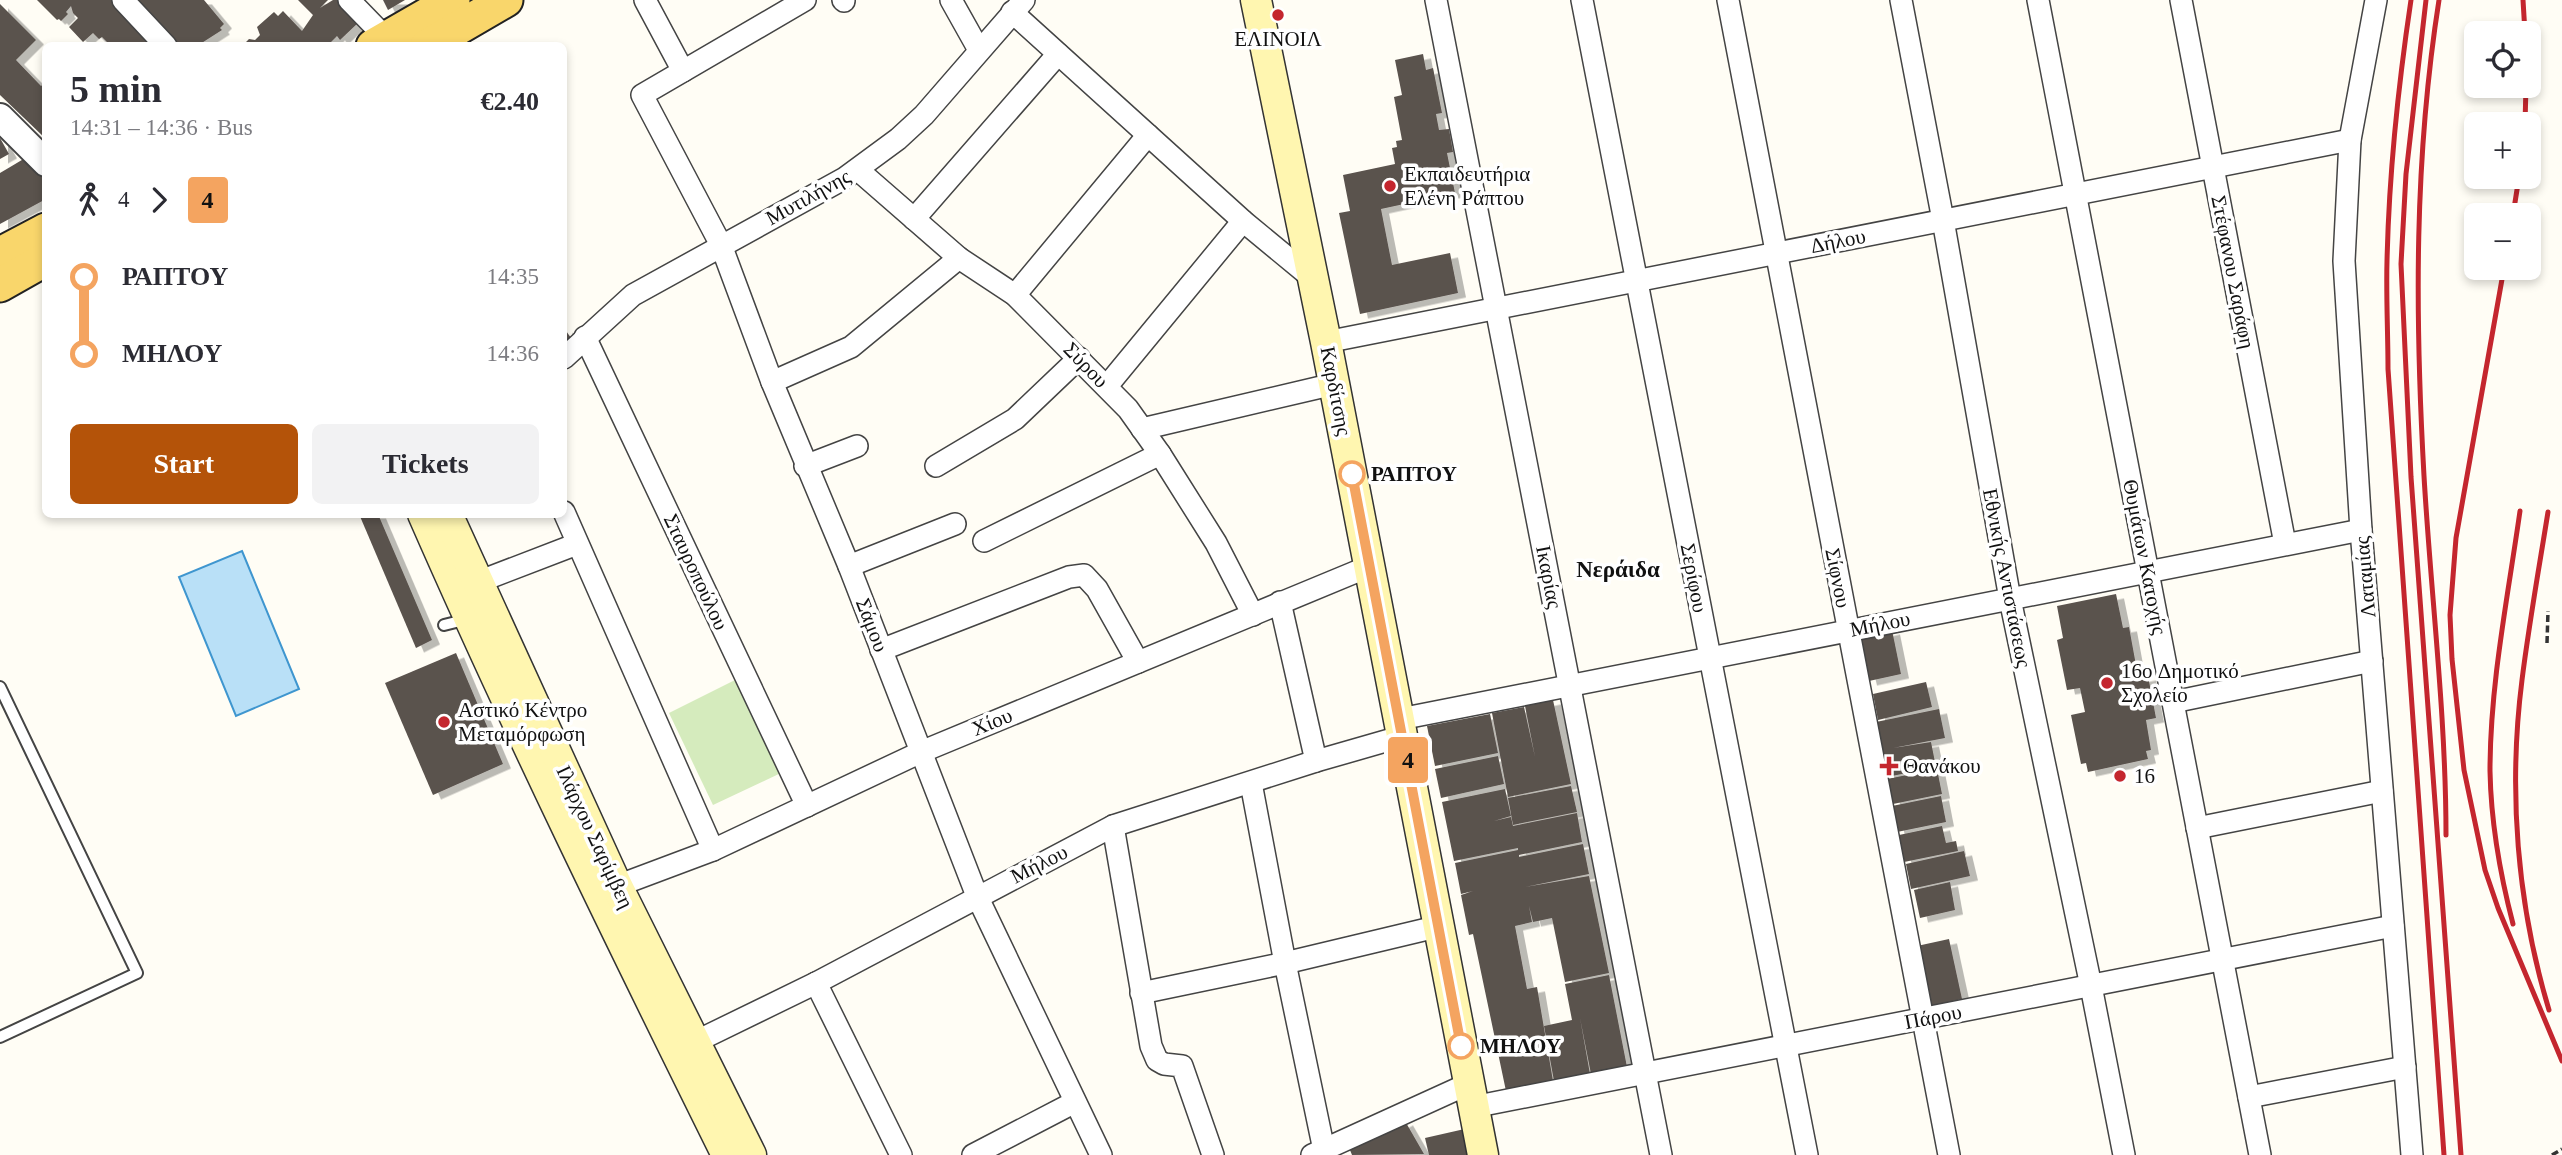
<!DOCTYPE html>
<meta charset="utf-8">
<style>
body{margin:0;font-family:Georgia,serif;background:#f2f2f3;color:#2b2b33;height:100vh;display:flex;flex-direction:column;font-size:26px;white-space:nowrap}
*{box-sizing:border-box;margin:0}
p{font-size:23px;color:#7c7c81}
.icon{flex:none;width:38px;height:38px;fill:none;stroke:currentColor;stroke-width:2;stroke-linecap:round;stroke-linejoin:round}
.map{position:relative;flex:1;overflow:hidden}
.panel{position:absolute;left:42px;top:42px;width:525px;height:476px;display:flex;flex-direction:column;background:#fff;border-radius:10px;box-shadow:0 4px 10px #0003}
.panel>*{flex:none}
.badge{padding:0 14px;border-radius:5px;font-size:24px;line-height:46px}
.buttons{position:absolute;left:2464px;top:21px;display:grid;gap:14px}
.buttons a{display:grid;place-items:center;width:77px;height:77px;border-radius:10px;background:#fff;box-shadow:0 4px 10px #0003;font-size:35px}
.map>.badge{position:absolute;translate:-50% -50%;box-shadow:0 0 0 4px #fff}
.legs{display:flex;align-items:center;gap:10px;height:77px;padding:0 28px;font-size:23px}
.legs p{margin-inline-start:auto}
.overview{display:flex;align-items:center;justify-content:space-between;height:119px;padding:0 28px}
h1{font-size:38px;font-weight:700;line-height:52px}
.action{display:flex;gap:14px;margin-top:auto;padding:14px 28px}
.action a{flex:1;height:80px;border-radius:10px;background:#b45309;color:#fff;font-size:28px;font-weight:700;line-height:80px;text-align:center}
.action a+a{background:#f2f2f3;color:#2b2b33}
ul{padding:0 28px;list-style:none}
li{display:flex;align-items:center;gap:24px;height:77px;font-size:26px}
li i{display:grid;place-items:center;width:10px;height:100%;margin:0 9px;background:currentColor}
li i::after{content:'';width:18px;height:18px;margin:-9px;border:5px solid;border-radius:50%;background:#fff}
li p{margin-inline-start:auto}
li:first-child i{background:linear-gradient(#0000 50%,currentColor 0)}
li:last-child i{background:linear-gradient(currentColor 50%,#0000 0)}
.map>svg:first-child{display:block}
.green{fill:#d5ebbd}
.water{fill:#b9e0f7;stroke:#3f96cf;stroke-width:2}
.building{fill:#5a524d;filter:url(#shadow)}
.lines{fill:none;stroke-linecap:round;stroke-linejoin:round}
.service-casing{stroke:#444;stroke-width:14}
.minor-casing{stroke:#444;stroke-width:24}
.tertiary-casing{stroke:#444;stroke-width:30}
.secondary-casing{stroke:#333;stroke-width:33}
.primary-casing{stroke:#222;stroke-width:37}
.path{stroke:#333;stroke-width:3.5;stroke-dasharray:7 3.5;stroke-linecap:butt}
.service{stroke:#fff;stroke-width:10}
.minor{stroke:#fff;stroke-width:21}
.tertiary{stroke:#fff;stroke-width:26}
.secondary{stroke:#fff6b0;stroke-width:30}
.primary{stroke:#f9d66b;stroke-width:33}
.rail{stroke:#c4262e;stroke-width:5}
.line-1-casing{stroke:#fff;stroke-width:16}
.line-1{stroke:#f4a460;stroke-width:10}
.poi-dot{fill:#c4262e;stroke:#fff;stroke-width:2.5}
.stop-1-dot{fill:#fff;stroke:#f4a460;stroke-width:3.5}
.labels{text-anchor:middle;stroke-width:7;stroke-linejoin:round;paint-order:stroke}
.poi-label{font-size:21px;fill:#111;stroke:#fff;text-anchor:start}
.street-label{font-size:21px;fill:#111;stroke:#fff}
.stop-label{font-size:21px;font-weight:bold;fill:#111;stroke:#fff;text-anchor:start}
.neighbourhood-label{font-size:23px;font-weight:bold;fill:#111;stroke:#fff}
</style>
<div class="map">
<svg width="2562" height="1155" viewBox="0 0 2562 1155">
<defs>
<filter id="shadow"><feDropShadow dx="8" dy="4.5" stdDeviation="0" flood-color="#0004"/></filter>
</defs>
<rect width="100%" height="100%" fill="#fffdf5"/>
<path class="green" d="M739,678L783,772L713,805L669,713Z"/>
<path class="water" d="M242,551L299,689L236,716L179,577Z"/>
<g class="building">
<path d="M37,0H115L155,40L149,46H111L102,37L99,39L93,33L83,42L69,27L78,18L73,13L71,6L66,12L68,14L61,21L59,19L57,20Z"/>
<path d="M136,0H204L224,24L220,28L222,30L197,46H179Z"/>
<path d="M298,0H328L320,8L333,0H338L359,22L340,40L337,36L327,46L320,44L242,46L249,39L255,40L260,35L257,27L274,12L278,16L283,11L302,31L313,15Z"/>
<path d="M383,0H405L388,10Z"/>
<path d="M0,4L36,40L16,60L41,86L46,82V139L0,95Z"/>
<path d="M1423,54L1426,70L1433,68L1442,113L1436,114L1439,130L1449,129L1453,152L1447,153L1455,193L1381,209L1392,265L1450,253L1458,293L1360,314L1339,213L1350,211L1343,175L1395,164L1392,148L1397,147L1396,141L1402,140L1394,97L1402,95L1395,60Z"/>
<path d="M0,138L9,154L0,159Z"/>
<path d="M32,154L46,178V199L0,224V173Z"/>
<path d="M564,328L571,338L564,345Z"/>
<path d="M359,514H378L432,640L416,648Z"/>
<path d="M2116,594L2123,628L2129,627L2138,676L2133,679L2148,676L2156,718L2146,720L2151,750L2146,751L2148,759L2088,772L2086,763L2081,764L2071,715L2085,712L2080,688L2067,690L2057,640L2063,638L2057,606Z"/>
<path d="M1892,630L1901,674L1869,681L1859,638Z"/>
<path d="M456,653L503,764L433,795L385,683Z"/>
<path d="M1926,682L1932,707L1878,720L1873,694Z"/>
<path d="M1553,700L1571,784L1508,797L1492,713L1524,707L1535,757L1525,706Z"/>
<path d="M1939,709L1945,738L1893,748L1931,742L1936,767L1887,777L1876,722Z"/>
<path d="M1490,714L1498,753L1435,766L1427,726Z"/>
<path d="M1498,756L1504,784L1441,798L1435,769Z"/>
<path d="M1937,769L1942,794L1893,804L1887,779Z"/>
<path d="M1571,786L1577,812L1513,825L1508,798Z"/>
<path d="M1505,789L1511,816L1494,821L1511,817L1513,826L1577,813L1582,842L1519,855V857L1583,844L1589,874L1525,887L1589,876L1609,973L1565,982L1552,918L1533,922L1529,906L1532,922L1515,926L1527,989L1537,987L1553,1081L1506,1091L1473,934L1469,935L1461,895L1473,891L1461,894L1455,863L1518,850V848L1454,861L1442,802Z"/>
<path d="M1941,796L1946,822L1897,832L1892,806Z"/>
<path d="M1942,826L1946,843L1956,841L1958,851L1904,862L1899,835Z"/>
<path d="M1964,851L1970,876L1911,889L1906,864Z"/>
<path d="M1950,882L1955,910L1920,918L1914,890Z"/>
<path d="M1949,939L1962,999L1930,1006L1917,946Z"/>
<path d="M1609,975L1627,1067L1591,1074L1580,1018L1590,1074L1554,1081L1544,1026L1572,1020L1565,984Z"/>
<path d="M1405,1121L1424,1154L1352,1155L1350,1150Z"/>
<path d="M1469,1128L1472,1155H1429L1425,1138Z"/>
</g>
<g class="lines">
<defs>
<g id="service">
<path d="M444,625L468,619"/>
<path d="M0,687L137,973L0,1037"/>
</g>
<g id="minor">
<path d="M123,0L166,46"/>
<path d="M349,0L386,38"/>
<path d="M645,0L683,71"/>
<path d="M805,0L642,95L721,245L772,382L849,566L977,896L1101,1155"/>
<path d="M843,0L844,1"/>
<path d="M951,0L979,50"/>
<path d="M1436,0L1661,1155"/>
<path d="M1582,0L1807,1155"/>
<path d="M1728,0L1949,1155"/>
<path d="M1901,0L1943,220L2010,599L2091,986L2124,1155"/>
<path d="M2038,0L2260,1155"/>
<path d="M2181,0L2285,544"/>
<path d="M2376,0L2350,140L2344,261L2361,530L2412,1155"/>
<path d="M1012,12L1243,221L1312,278"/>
<path d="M858,170L959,258L1015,295L1128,409L1160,454L1216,543L1253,615"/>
<path d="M914,219L1058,54"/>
<path d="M1015,295L1148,135"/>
<path d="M585,337L807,806"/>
<path d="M1326,342L2350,140"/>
<path d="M564,358L633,295L845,178L898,139L924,115L1024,0"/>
<path d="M772,382L851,347L959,258"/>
<path d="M1107,386L1243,221"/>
<path d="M1142,429L1334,384"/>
<path d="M805,466L857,446"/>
<path d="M936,466L1015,419L1079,358"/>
<path d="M564,512L713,850"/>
<path d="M984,541L1160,454"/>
<path d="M849,566L955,524"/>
<path d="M478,582L577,544"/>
<path d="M1280,602L1316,761"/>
<path d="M881,650L1069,577L1084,575L1097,589L1138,662"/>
<path d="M2173,702L2372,661"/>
<path d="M1400,719L2361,530"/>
<path d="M1251,783L1285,963L1325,1155"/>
<path d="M1113,826L1151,1046L1157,1060L1164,1064L1182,1066L1213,1155"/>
<path d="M2197,828L2382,791"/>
<path d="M617,886L713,850L921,752L1370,566"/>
<path d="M816,983L901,1155"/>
<path d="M1141,993L1285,963L1440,926"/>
<path d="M695,1042L816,983L1113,826L1316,761L1403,736"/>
<path d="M2249,1097L2405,1067"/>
<path d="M1473,1107L2393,926"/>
<path d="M973,1155L1075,1102"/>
<path d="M1312,1155L1468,1084"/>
</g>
<path id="tertiary" d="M0,117L46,163"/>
<g id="secondary">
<path d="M1256,0L1326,342L1483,1155"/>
<path d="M423,514C518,731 622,943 727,1155"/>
<path d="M447,514L617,886L751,1155"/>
</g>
<g id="primary">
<path d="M373,46L453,0"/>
<path d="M427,46L506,0"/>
<path d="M0,254L46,230"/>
<path d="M0,285L46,259"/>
</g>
</defs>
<use href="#service" class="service-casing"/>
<use href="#minor" class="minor-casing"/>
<use href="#tertiary" class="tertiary-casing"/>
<use href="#secondary" class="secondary-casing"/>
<use href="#primary" class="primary-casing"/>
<g class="path">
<path d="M2547,643L2548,611"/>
<path d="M2552,1155L2562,1149"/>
</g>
<use href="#service" class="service"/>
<use href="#minor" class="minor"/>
<use href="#tertiary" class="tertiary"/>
<use href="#secondary" class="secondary"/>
<use href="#primary" class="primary"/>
<g class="rail">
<path d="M2411,0C2398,87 2389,174 2387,261C2386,297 2388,333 2388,369L2444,1155"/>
<path d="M2426,0L2406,174L2401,264L2411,477L2461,1155"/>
<path d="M2439,0C2414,159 2415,315 2424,476C2431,596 2446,715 2446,835"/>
<path d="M2523,0L2525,33"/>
<path d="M2525,124L2526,86"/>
<path d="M2513,215L2519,177"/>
<path d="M2504,268L2456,538L2450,615L2452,659L2464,770L2485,870L2498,908L2562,1061"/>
<path d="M2548,512C2539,568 2529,624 2522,680C2508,790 2517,904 2549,1010"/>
<path d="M2513,924C2500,874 2491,823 2490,771C2490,684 2508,596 2520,511"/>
</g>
</g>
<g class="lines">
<defs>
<path id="line-1" d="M1352,474L1461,1046"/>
</defs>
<use href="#line-1" class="line-1-casing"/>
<use href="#line-1" class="line-1"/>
</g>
<g class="poi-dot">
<circle cx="1278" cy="15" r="7"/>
<circle cx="1390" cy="186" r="7"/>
<circle cx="2107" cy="683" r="7"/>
<circle cx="444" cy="722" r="7"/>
<path d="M1885.5 755.5h7v7h7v7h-7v7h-7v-7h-7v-7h7z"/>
<circle cx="2120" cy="776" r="7"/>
</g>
<g class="stop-1-dot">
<circle cx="1352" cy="474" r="12"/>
<circle cx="1461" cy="1046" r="12"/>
</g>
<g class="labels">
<g class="poi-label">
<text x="1278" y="46" text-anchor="middle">ΕΛΙΝΟΙΛ</text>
<text x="1404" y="181">Εκπαιδευτήρια<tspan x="1404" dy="24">Ελένη Ράπτου</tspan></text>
<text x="2121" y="678">16o Δημοτικό<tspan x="2121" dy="24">Σχολείο</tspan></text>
<text x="458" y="717">Αστικό Κέντρο<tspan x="458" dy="24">Μεταμόρφωση</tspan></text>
<text x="1903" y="773">Θανάκου</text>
<text x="2134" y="783">16</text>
</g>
<g class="street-label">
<text transform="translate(808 197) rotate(-29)" y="7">Μυτιλήνης</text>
<text transform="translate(1838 241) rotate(-11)" y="7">Δήλου</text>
<text transform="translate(2233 272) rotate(79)" y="7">Στέφανου Σαράφη</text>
<text transform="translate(1086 365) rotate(46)" y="7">Σύρου</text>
<text transform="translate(1336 391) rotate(79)" y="7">Καρδίτσης</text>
<text transform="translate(2145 557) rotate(79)" y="7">Θυμάτων Κατοχής</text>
<text transform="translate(696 572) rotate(65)" y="7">Σταυροπούλου</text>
<text transform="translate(1549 577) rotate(79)" y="7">Ικαρίας</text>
<text transform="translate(2365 577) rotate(-95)" y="7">Λαταμίας</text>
<text transform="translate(1694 578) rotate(79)" y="7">Σερίφου</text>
<text transform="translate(1838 578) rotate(79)" y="7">Σίφνου</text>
<text transform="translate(2007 578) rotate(79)" y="7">Εθνικής Αντιστάσεως</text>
<text transform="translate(1880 624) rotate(-11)" y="7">Μήλου</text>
<text transform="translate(872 625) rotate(69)" y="7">Σάμου</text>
<text transform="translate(992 722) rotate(-22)" y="7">Χίου</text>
<text transform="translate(595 837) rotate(65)" y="7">Ιλάρχου Σαρίμβεη</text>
<text transform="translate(1039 864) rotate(-27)" y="7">Μήλου</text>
<text transform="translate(1933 1017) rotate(-11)" y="7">Πάρου</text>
</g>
<g class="stop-label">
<text x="1371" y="481">ΡΑΠΤΟΥ</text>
<text x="1480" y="1053">ΜΗΛΟΥ</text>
</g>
<g class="neighbourhood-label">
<text x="1618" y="577">Νεράιδα</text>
</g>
</g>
</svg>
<div class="buttons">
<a><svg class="icon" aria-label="locate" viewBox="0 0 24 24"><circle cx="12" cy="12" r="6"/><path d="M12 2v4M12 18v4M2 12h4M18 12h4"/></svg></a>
<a>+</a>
<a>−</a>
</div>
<b class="badge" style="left:1408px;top:760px;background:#f4a460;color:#111">4</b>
<section class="panel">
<div class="overview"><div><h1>5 min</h1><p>14:31 – 14:36 · Bus</p></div><b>€2.40</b></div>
<div class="legs"><svg class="icon" aria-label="walk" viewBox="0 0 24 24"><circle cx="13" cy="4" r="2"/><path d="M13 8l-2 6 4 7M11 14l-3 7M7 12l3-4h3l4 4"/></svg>4<svg class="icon" aria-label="forward" viewBox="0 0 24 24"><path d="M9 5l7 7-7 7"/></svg><b class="badge" style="background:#f4a460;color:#111">4</b></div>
<ul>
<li><i style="color:#f4a460"></i><b>ΡΑΠΤΟΥ</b><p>14:35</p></li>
<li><i style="color:#f4a460"></i><b>ΜΗΛΟΥ</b><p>14:36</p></li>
</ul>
<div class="action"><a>Start</a><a>Tickets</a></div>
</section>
</div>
